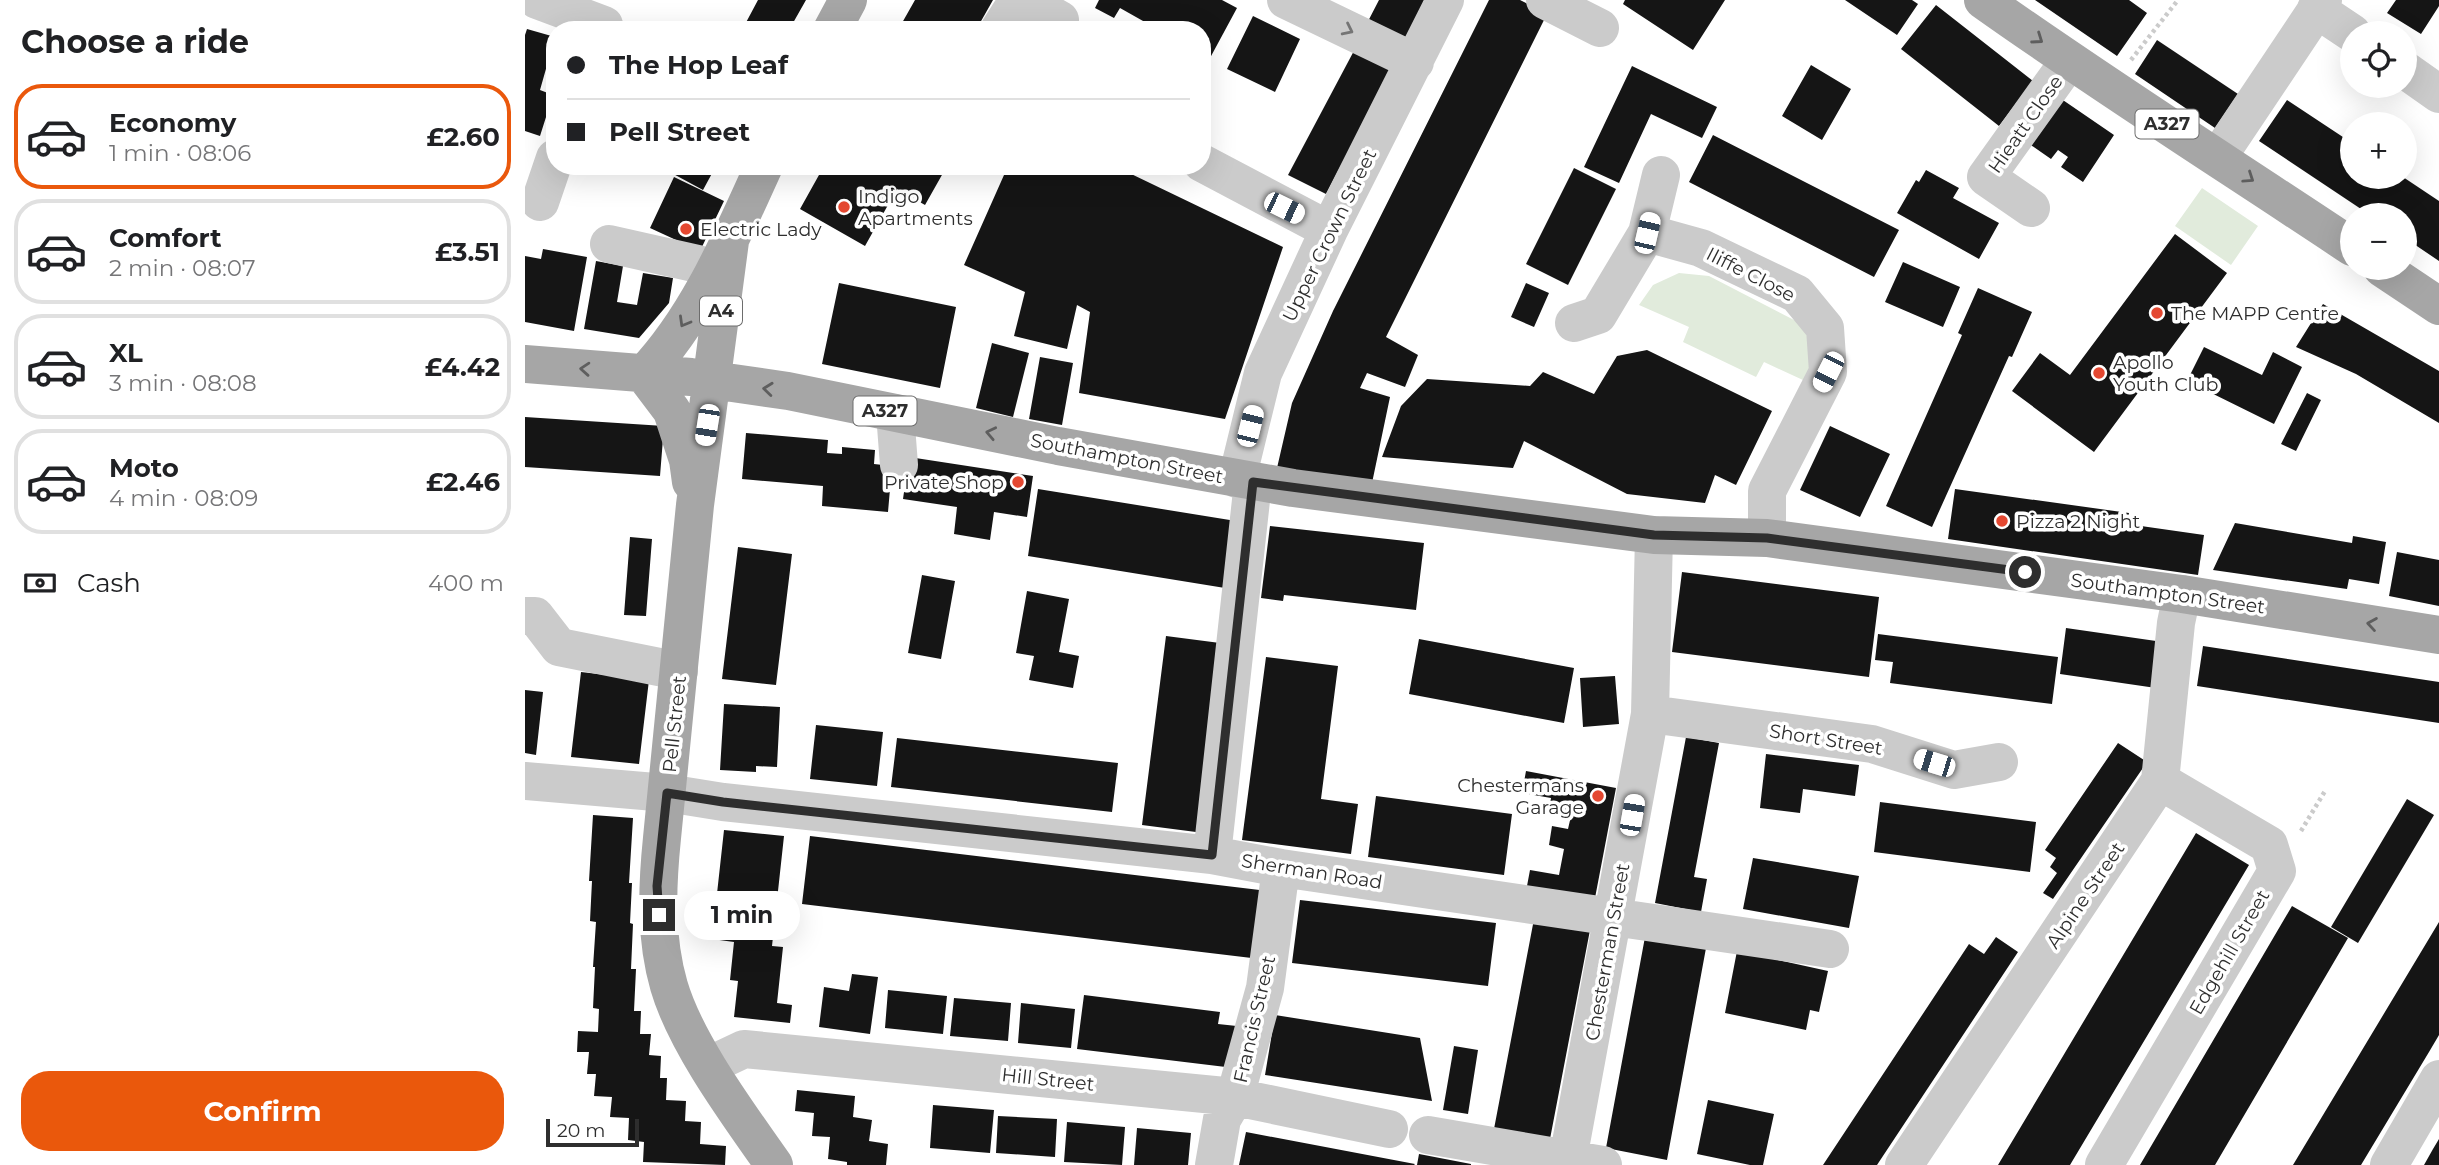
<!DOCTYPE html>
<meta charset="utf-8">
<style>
body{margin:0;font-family:Montserrat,sans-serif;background:#f2f2f2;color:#202124;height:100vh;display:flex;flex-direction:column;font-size:26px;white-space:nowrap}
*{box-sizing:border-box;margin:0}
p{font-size:23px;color:#757577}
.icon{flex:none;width:38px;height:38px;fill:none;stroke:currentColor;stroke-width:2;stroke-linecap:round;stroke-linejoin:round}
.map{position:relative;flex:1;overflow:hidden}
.drawer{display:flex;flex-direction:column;background:#fff;width:525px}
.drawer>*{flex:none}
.guide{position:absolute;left:21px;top:21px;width:665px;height:154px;border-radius:28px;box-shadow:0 7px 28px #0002;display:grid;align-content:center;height:154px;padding:0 21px;background:#fff}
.tools{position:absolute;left:1815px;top:21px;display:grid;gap:14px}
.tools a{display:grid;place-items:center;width:77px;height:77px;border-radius:50%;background:#fff;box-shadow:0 7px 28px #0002;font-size:35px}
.scale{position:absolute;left:21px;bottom:18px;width:93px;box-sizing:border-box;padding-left:7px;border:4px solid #2e2e2e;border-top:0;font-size:19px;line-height:24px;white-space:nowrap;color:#2e2e2e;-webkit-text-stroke:5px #fff;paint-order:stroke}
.end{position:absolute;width:32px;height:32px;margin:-16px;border:9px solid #2e2e2e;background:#fff;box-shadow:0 0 0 4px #fff}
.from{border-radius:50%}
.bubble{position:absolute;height:49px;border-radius:24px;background:#fff;box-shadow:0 7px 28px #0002;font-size:23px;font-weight:700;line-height:49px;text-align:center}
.car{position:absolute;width:21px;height:42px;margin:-21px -10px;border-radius:9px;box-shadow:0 0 5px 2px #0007;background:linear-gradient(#fff 24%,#345 0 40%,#fff 0 76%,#345 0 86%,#fff 0)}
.guide b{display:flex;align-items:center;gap:24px;height:66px;font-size:26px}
.guide b+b{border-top:2px solid #e0e0e0}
.guide i{width:18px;height:18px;background:#202124}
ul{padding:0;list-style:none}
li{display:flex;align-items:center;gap:21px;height:105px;margin:0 14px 10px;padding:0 7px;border:4px solid #e0e0e0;border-radius:28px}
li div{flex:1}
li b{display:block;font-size:26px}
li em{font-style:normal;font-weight:700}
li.active{border-color:#ea580c}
li>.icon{width:63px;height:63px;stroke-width:1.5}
h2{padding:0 21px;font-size:32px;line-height:84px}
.pay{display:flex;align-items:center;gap:18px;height:77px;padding:0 21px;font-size:26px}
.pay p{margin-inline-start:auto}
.button{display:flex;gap:14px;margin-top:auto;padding:14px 21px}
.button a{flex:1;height:80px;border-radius:28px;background:#ea580c;color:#fff;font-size:28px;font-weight:700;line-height:80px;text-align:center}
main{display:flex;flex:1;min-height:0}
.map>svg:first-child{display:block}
.green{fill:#e1ebdc}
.building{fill:#151515}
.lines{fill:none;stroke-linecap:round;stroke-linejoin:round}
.path{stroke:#cbcbcb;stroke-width:4.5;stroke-dasharray:3.5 3.5;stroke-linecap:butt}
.minor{stroke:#cbcbcb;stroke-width:38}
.major{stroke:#a6a6a6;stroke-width:38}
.oneway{stroke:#757575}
.oneway2{stroke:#5e5e5e}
.route{stroke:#2e2e2e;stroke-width:9}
.poi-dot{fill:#e44831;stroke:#fff;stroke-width:2.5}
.labels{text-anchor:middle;stroke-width:7;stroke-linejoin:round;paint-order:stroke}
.shield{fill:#fff;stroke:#6d6d6d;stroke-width:2}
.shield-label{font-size:18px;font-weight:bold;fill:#2e2e2e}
.street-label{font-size:19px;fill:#2e2e2e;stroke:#fff}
.poi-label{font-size:19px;fill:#2e2e2e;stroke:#fff;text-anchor:start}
</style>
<main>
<section class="drawer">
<h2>Choose a ride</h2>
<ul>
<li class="active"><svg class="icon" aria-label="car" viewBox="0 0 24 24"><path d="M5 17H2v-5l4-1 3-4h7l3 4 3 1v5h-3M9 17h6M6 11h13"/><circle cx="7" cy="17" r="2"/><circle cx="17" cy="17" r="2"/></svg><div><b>Economy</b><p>1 min · 08:06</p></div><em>£2.60</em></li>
<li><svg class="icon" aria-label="car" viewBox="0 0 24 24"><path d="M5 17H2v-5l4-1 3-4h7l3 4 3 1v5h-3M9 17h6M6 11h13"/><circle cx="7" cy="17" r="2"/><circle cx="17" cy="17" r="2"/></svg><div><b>Comfort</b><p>2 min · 08:07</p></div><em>£3.51</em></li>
<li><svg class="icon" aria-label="car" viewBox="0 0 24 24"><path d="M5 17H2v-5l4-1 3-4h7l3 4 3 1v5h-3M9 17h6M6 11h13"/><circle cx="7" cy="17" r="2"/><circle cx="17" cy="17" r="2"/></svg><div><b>XL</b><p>3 min · 08:08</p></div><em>£4.42</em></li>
<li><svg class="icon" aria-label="car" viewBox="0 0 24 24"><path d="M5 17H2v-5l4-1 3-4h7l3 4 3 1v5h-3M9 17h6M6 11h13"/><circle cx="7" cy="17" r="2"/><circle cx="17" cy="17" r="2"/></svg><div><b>Moto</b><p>4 min · 08:09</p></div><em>£2.46</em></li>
</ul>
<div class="pay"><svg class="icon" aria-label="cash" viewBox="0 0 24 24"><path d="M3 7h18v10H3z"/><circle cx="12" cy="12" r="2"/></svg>Cash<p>400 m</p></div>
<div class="button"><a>Confirm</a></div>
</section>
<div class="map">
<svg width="1914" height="1165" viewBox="0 0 1914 1165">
<rect width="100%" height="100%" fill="#fff"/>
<path class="green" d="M 1677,188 L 1733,226 L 1706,265 L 1650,226 Z
M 1154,273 L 1184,276 L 1271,321 L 1290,343 L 1291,386 L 1239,362 L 1231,377 L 1158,342 L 1164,327 L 1114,305 L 1128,285 Z"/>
<path class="building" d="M 233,0 L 281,0 L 264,30 L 217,30 Z
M 390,0 L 468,0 L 451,30 L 373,30 Z
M 574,0 L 697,0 L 712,8 L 685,58 L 677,53 L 677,30 L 634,30 L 595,8 L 589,18 L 570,8 Z
M 854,0 L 907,0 L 880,50 L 839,29 Z
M 964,0 L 995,0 L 1022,14 L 861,337 L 893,355 L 880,387 L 842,373 L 835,388 L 865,397 L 847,483 L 752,468 L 767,403 L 808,311 Z
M 1100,0 L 1200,0 L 1168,50 L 1098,4 Z
M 1320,0 L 1387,0 L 1393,4 L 1372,35 Z
M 1510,0 L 1604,0 L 1622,13 L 1592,56 Z
M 1871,0 L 1914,0 L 1914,6 L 1896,34 L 1862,13 Z
M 1411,5 L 1508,81 L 1474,126 L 1376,49 Z
M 728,16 L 775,39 L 750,92 L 702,69 Z
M 2,29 L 30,37 L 15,90 L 28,95 L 15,136 L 0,131 L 0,35 Z
M 1632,40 L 1713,94 L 1690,128 L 1610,74 Z
M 831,47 L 868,67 L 801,194 L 763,175 Z
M 1286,65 L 1326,89 L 1297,140 L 1257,116 Z
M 1107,66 L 1192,107 L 1177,138 L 1126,114 L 1094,183 L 1059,167 Z
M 1532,96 L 1589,135 L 1558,182 L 1536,167 L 1543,157 L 1533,150 L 1526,159 L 1500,141 Z
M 1762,100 L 1827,143 L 1827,177 L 1878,177 L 1914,201 L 1914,261 L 1880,238 L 1880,215 L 1845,215 L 1734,141 Z
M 1188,135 L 1374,230 L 1349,277 L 1164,182 Z
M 143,166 L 191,166 L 178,190 L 141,170 Z
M 299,166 L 422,166 L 400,205 L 372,189 L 340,246 L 275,209 Z
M 483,166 L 533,166 L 547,172 L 550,166 L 602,166 L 600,171 L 758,247 L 700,419 L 554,393 L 565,312 L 552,305 L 542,349 L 489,336 L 500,292 L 439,265 Z
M 1049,168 L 1091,189 L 1043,285 L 1001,264 Z
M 1401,170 L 1434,188 L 1428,198 L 1474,223 L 1454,259 L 1372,213 L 1391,180 L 1394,182 Z
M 149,177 L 199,201 L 175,251 L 125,228 Z
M 1650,234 L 1702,273 L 1569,452 L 1487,391 L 1515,353 L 1545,375 Z
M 18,249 L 62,257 L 49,331 L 0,322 L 0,256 L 16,259 Z
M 71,261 L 98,266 L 92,302 L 112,305 L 118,273 L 148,278 L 144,303 L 114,338 L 59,329 Z
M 1378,262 L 1435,287 L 1418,327 L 1360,302 Z
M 314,283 L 431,307 L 415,388 L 297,364 Z
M 1001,283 L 1024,293 L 1009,327 L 986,317 Z
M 1453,288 L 1507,312 L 1487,357 L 1484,356 L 1407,527 L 1361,506 L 1437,335 L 1433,333 Z
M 1798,304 L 1914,371 L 1914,423 L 1831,374 L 1771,347 Z
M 467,343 L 504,353 L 488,417 L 451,408 Z
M 1679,347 L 1737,375 L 1748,352 L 1777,367 L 1749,424 L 1662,381 Z
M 1122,350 L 1247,411 L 1211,485 L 1190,475 L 1180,503 L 1102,494 L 999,441 L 988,468 L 857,457 L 876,406 L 902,379 L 1005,386 L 1018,372 L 1069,394 L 1092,356 Z
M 515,357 L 548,363 L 537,425 L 504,419 Z
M 1782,393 L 1796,400 L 1771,451 L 1756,444 Z
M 0,417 L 139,426 L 135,476 L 0,467 Z
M 1305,426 L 1365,454 L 1335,517 L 1275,490 Z
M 221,433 L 303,440 L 302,453 L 317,454 L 317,447 L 350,450 L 349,464 L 367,466 L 363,512 L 297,506 L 298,486 L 217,479 Z
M 384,457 L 508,476 L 502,517 L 469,512 L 465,540 L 429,534 L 432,507 L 378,499 Z
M 513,489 L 711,521 L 700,588 L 503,556 Z
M 1430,489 L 1604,513 L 1602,524 L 1679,535 L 1673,575 L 1423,539 Z
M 1710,523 L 1827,543 L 1828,536 L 1861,542 L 1854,584 L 1824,579 L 1822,589 L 1688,570 Z
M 745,526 L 899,543 L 891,610 L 759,595 L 758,601 L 736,598 Z
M 105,537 L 127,539 L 121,616 L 99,615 Z
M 213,547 L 267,554 L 251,685 L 197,679 Z
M 1872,552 L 1914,560 L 1914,606 L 1864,596 Z
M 1157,572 L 1354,597 L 1344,677 L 1147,652 Z
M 397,575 L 430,581 L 416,659 L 383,653 Z
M 502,591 L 544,599 L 534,652 L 554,656 L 548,688 L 504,680 L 509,656 L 491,653 Z
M 1541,628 L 1638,642 L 1631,688 L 1535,674 Z
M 1353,634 L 1533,657 L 1527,704 L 1365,683 L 1368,662 L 1350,660 Z
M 641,636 L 695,643 L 671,832 L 617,825 Z
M 894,639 L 1049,668 L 1039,723 L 884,694 Z
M 1678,646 L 1914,682 L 1914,723 L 1672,686 Z
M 741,657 L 813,666 L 796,799 L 833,804 L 826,854 L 717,840 Z
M 56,672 L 124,680 L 114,764 L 46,757 Z
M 1090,676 L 1094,724 L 1058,727 L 1055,678 Z
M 0,690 L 18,692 L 11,755 L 0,753 Z
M 199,704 L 255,707 L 252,767 L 231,766 L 231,772 L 195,770 Z
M 291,725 L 358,732 L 352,786 L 285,779 Z
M 1161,737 L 1194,743 L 1169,877 L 1182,879 L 1176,912 L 1130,903 Z
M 372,738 L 593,763 L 587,812 L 366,787 Z
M 1593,743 L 1622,762 L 1528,899 L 1518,893 L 1532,873 L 1525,867 L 1531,858 L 1520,850 Z
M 1241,754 L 1334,765 L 1330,796 L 1278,789 L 1275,813 L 1235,808 Z
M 1001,771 L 1091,788 L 1070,898 L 1002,886 L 1005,870 L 1034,875 L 1039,849 L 1024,845 L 1027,826 L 1043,829 L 1046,816 L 1024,811 L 1026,798 L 997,793 Z
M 851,796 L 987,814 L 979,875 L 843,857 Z
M 1882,799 L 1909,815 L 1833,943 L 1806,927 Z
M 1355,802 L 1511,822 L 1505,872 L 1349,852 Z
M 68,815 L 108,818 L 104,883 L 107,883 L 105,923 L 108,924 L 106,969 L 111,969 L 109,1011 L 116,1011 L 115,1034 L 126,1034 L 124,1055 L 136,1056 L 135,1078 L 142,1078 L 141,1100 L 161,1101 L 160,1121 L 176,1122 L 175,1144 L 201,1146 L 200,1165 L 118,1162 L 119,1142 L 103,1140 L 104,1118 L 85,1117 L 87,1097 L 69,1096 L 71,1074 L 62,1074 L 64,1052 L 52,1052 L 53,1031 L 73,1032 L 74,1009 L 68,1008 L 70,967 L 68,967 L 71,922 L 65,921 L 67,881 L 64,881 Z
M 199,830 L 259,836 L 247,946 L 258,947 L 252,1003 L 267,1005 L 265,1023 L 209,1017 L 213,981 L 205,980 L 209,942 L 187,939 Z
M 1671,833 L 1724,865 L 1631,1021 L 1545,1165 L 1473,1165 Z
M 285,836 L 743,891 L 735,959 L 277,904 Z
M 1228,858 L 1334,876 L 1324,928 L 1218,909 Z
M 775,900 L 971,923 L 963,986 L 767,963 Z
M 1767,906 L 1823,938 L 1690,1165 L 1615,1165 Z
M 1009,919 L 1065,930 L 1025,1139 L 969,1129 Z
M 1914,922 L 1914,1035 L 1904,1052 L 1836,1165 L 1768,1165 Z
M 1120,937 L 1181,948 L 1142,1160 L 1081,1148 Z
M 1471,937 L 1493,952 L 1352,1165 L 1298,1165 L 1444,944 L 1459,954 Z
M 1212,951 L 1303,971 L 1294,1012 L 1285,1010 L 1281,1030 L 1200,1013 Z
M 327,974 L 353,977 L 345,1034 L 294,1027 L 299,987 L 324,991 Z
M 363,990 L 422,996 L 418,1034 L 360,1028 Z
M 559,995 L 695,1012 L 693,1024 L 721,1027 L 709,1068 L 552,1049 Z
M 429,998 L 486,1003 L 483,1041 L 425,1036 Z
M 496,1003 L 550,1009 L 546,1048 L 493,1043 Z
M 750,1015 L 895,1038 L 907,1101 L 740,1075 Z
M 929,1046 L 953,1050 L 943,1114 L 918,1110 Z
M 272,1090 L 330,1096 L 328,1117 L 347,1120 L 344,1141 L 363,1144 L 361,1165 L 322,1165 L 322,1162 L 303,1159 L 305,1137 L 287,1136 L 289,1113 L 270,1111 Z
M 1183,1100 L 1249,1114 L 1238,1165 L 1225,1165 L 1172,1154 Z
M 408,1105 L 469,1110 L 465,1153 L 405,1148 Z
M 473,1116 L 532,1119 L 530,1157 L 471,1153 Z
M 542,1122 L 600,1127 L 597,1165 L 539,1162 Z
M 612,1128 L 666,1133 L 663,1165 L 609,1165 Z
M 721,1132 L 890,1164 L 889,1165 L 714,1165 Z
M 1914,1139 L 1914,1165 L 1899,1165 L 1908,1149 Z
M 894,1154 L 946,1164 L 946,1165 L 892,1165 Z"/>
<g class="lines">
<path class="path" d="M 1606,60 L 1653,0
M 1776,831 L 1800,791"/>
<path class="minor" d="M 12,0 L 79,25
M 501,0 L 535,20
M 761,0 L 890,62
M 1020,0 L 1075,28
M 1791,9 L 1827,33
M 474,30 L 493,0
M 1880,70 L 1914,94
M 1693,157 L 1798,0
M 677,163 L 804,230
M 15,202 L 30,158
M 1506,208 L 1461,177 L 1544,61
M 1122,233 L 1136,175
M 84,244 L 173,264 L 188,272
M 1049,323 L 1073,315 L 1122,233 L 1176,248 L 1272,294 L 1300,328 L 1303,372 L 1242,491 L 1242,538
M 370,413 L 374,465
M 712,479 L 738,373 L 804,230 L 920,0
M 0,616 L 10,616 L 34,647 L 154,671
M 1125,714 L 1347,744 L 1429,770 L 1474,762
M 0,781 L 142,793 L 198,802 L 687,855 L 756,868 L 1305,949
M 687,855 L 728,482
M 183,1066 L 219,1049 L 710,1097 L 864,1129
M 903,1135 L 1078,1165
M 1043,1159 L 1125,714 L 1129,535
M 689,1165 L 697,1119 L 710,1097 L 740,988 L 756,868
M 1379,1165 L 1635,781 L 1651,623 L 1657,594
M 1579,1165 L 1752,871 L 1744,845 L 1635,781
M 1864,1165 L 1914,1079"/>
<path class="major" d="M 1458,0 C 1579,86 1704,165 1827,247
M 307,30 L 323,0
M 205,241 L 170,505 L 137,838 C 132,887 130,938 144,986 C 161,1044 214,1115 249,1165
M 1857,268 L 1914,306
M 0,364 L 166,377 L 263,391 L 533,446 L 768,488 L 1129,535 L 1242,538 L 1657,594 L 1914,635
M 119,374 C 174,316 206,238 239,166
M 119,374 L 147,411 L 163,460 L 166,482"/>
</g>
<defs><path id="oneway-chevron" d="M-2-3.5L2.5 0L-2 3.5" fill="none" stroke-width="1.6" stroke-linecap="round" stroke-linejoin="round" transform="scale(1.75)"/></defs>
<use class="oneway" href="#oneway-chevron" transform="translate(823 30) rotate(26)"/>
<g class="oneway2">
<use href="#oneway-chevron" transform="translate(1513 39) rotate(35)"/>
<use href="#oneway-chevron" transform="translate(1724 178) rotate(34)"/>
<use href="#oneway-chevron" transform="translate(159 322) rotate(120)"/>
<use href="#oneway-chevron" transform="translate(60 369) rotate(-176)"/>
<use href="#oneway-chevron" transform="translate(243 389) rotate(-174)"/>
<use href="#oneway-chevron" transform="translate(466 433) rotate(-168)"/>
<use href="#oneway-chevron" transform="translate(1847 624) rotate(-171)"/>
</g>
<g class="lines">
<path class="route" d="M 134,915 L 132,886 L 142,793 L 198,802 L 687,855 L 728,482 L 1129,535 L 1242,538 L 1500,572"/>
</g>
<g class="poi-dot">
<circle cx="319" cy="207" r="7"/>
<circle cx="161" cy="229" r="7"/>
<circle cx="1632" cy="313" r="7"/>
<circle cx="1574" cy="373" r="7"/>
<circle cx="493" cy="482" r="7"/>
<circle cx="1477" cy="521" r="7"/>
<circle cx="1073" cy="796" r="7"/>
</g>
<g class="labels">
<g class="shield">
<rect x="1610.5" y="109.5" width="63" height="29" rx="5"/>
<rect x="175" y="296.5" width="42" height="29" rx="5"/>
<rect x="328.5" y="396.5" width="63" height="29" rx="5"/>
</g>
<g class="shield-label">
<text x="1642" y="130">A327</text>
<text x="196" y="317">A4</text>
<text x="360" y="417">A327</text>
</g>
<g class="street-label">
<text transform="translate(1500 124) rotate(-55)" y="7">Hieatt Close</text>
<text transform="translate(804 235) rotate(-64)" y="7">Upper Crown Street</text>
<text transform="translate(1226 274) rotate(27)" y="7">Iliffe Close</text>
<text transform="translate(602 458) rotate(11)" y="7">Southampton Street</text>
<text transform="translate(1643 593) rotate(8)" y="7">Southampton Street</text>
<text transform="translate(149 724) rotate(-84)" y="7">Pell Street</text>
<text transform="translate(1301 739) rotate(9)" y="7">Short Street</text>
<text transform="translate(787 871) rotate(9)" y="7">Sherman Road</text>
<text transform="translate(1560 895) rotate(-56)" y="7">Alpine Street</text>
<text transform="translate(1082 952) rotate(-80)" y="7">Chesterman Street</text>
<text transform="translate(1704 952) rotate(-60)" y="7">Edgehill Street</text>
<text transform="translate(729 1019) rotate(-77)" y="7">Francis Street</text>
<text transform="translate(523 1079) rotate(6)" y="7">Hill Street</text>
</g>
<g class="poi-label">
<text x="333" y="203">Indigo<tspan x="333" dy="22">Apartments</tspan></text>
<text x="175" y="236">Electric Lady</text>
<text x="1646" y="320">The MAPP Centre</text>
<text x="1588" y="369">Apollo<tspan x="1588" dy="22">Youth Club</tspan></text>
<text x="479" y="489" text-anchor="end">Private Shop</text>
<text x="1491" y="528">Pizza 2 Night</text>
<text x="1059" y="792" text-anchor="end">Chestermans<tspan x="1059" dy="22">Garage</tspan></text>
</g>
</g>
</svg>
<div class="tools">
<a><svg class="icon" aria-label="locate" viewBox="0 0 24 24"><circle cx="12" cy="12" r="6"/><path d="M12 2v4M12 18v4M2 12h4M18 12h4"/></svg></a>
<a>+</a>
<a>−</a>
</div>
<div class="scale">20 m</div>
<i class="end from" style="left:1500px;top:572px"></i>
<i class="end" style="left:134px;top:915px"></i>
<div class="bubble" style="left:159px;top:891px;width:116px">1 min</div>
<i class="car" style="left:759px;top:208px;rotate:116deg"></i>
<i class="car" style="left:1122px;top:233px;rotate:13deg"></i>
<i class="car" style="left:1303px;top:372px;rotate:207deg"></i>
<i class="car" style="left:182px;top:425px;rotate:189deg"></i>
<i class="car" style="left:725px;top:426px;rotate:14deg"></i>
<i class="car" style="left:1409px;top:763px;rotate:287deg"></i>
<i class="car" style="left:1107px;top:815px;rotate:10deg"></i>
<div class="guide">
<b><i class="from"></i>The Hop Leaf</b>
<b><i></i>Pell Street</b>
</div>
</div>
</main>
